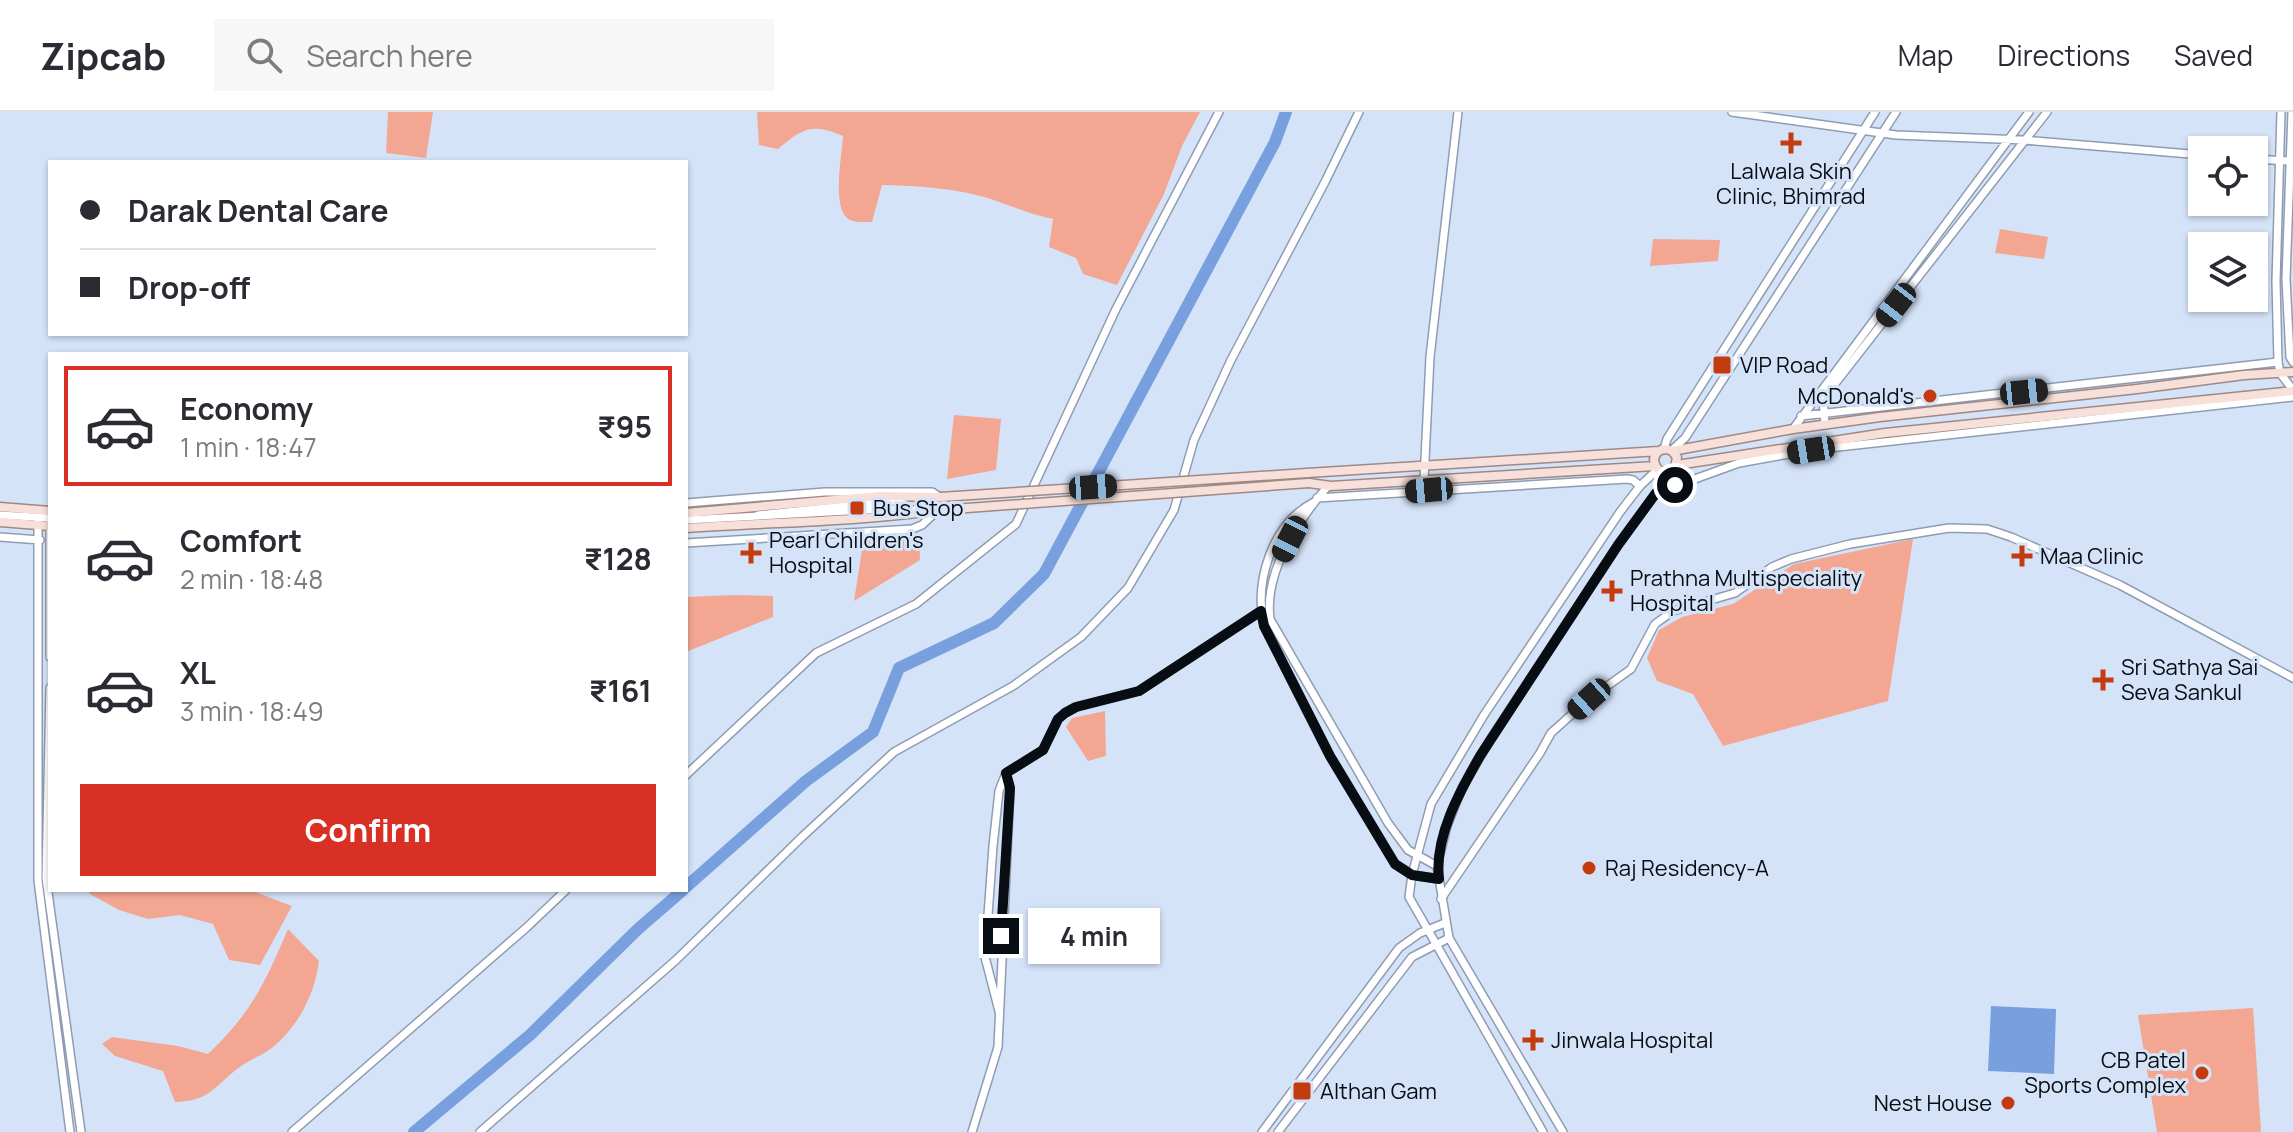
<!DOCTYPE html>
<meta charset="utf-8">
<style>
body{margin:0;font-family:Manrope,sans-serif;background:#f7f7f7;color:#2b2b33;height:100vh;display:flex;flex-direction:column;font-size:30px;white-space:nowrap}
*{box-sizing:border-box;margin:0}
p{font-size:26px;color:#7c7c81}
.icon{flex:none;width:44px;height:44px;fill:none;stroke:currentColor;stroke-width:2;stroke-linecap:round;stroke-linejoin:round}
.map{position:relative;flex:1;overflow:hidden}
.side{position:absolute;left:48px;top:240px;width:640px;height:540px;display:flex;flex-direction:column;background:#fff;border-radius:0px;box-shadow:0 2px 6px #0004}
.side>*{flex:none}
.top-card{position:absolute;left:48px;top:48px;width:640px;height:176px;border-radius:0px;box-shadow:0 2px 6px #0004;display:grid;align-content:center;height:176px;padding:0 32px;background:#fff}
.tools{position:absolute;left:2188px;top:24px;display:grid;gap:16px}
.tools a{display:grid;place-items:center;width:80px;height:80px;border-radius:0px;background:#fff;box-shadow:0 2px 6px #0004;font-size:40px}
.end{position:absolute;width:36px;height:36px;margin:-18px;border:10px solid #080c13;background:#fff;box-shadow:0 0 0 4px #fff}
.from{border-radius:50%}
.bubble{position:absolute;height:56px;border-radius:0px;background:#fff;box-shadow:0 2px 6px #0004;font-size:26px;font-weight:700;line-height:56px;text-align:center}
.car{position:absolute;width:24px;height:48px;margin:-24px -12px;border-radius:10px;box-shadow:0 0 6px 2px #0007;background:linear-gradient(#222 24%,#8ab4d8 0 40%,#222 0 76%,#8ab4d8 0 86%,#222 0)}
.top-card b{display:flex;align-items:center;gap:28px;height:76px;font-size:30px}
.top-card b+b{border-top:2px solid #e1e1e2}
.top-card i{width:20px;height:20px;background:#2b2b33}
ul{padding:14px 0 0;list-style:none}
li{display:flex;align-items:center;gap:24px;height:120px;margin:0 16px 12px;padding:0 16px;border:4px solid transparent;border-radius:0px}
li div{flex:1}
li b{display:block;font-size:30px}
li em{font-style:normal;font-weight:700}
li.on{border-color:#d93025}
li>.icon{width:72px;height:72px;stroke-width:1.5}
.action{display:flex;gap:16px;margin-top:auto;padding:16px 32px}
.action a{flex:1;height:92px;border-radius:0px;background:#d93025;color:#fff;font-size:32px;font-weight:700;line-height:92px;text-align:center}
header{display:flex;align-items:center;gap:48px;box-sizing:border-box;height:112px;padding:0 40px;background:#fff;border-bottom:2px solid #e1e1e2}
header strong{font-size:38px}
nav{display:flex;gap:44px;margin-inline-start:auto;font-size:28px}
.search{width:560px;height:72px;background:#f7f7f7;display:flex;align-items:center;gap:20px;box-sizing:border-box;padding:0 28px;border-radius:0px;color:#7c7c81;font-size:30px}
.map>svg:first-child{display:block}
.green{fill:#f3a793}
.water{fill:#78a0df}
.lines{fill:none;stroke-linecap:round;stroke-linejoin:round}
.river{stroke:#78a0df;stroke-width:12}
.tertiary-casing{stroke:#8f9cb1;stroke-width:10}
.secondary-casing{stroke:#8f9cb1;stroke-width:10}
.primary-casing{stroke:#a08883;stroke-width:11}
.tertiary{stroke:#fff;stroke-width:7}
.secondary{stroke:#fff;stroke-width:7}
.primary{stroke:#f7e0d9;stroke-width:8}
.primary-bridge-casing{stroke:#a08883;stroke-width:11;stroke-linecap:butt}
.primary-bridge{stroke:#f7e0d9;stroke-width:8}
.route{stroke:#080c13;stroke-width:10}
.poi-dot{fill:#c33b0f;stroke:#d5e3f9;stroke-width:3}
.labels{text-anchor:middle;stroke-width:6;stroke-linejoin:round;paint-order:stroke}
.poi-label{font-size:22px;fill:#080c13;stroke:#d5e3f9;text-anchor:start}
</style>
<header>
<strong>Zipcab</strong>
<div class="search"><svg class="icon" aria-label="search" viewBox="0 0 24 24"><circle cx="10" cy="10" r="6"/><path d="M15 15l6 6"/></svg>Search here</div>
<nav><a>Map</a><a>Directions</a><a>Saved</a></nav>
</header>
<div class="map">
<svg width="2293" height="1020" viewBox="0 0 2293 1020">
<rect width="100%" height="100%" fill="#d5e3f9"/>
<path class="green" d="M 388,0 L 433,0 L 426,46 L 386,41 Z
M 757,0 L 1200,0 L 1182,34 L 1164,82 L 1117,173 L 1083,162 L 1076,146 L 1049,135 L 1053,107 C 1032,103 1014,95 994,88 C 958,76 920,74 882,73 L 872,110 C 864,110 853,111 847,106 C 832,93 842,42 843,24 C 812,11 803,16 778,37 L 759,33 Z
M 2000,117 L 2048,125 L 2044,147 L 1995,141 Z
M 1653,127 L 1720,128 L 1718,149 L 1650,154 Z
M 954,303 L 1001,307 L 996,358 L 947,367 Z
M 900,421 L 919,421 L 920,448 L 854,489 L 864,425 Z
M 1913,427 L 1888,589 L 1723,634 L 1693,582 L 1657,569 L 1647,546 L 1659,518 L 1682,505 L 1733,492 L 1794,452 Z
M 735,483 L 773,484 L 773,505 L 686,540 L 686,485 Z
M 1105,599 L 1106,644 L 1088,649 L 1066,615 L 1072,606 Z
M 88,778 L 250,778 L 292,794 L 260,853 L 229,848 L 213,812 L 180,803 L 148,807 L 119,798 L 90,782 Z
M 288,817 L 319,849 C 315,883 297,917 269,938 C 259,945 247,949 237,957 C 213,976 209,989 175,990 L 163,959 L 115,944 L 102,932 L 112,925 L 178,934 L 208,942 C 252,900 265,871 288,817 Z
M 2253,896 L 2261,1020 L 2157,1020 L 2138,903 Z"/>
<path class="water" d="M 1991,894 L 2056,897 L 2054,962 L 1988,959 Z"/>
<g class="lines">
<path class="river" d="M 686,775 L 806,669 L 873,620 L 899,556 L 994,511 L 1044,462 L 1275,30 L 1286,0
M 414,1020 L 530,923 L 638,817 L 683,778"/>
<defs>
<path id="tertiary" d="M 1732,0 L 1896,23 L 2024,28 L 2202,43
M 2254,47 L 2290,49
M 1801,304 L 2278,250
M 1825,312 L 1823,287 L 2047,0
M 1793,317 L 2029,0
M 1424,368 L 1430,245 L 1458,0
M 1328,374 C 1298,408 1264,460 1270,507 L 1388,711 L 1408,738 L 1437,754
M 1656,381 L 1739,351 L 1811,338 L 2293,285
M 1317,386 L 1627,367 L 1633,368 L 1640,374
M 1314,390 C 1272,412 1254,469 1264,514 L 1330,644 L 1395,752 L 1412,763 L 1439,767
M 686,391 L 825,380 L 932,380 L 938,384
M 38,408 L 38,768 L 70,1020
M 50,411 L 50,545
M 0,425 L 40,428
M 686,431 L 912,417 L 922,413 L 938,398
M 50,576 L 46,766 L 81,1020
M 686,663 L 816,541 L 916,492 L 1016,412 L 1116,197 L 1219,0
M 1441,787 L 1540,641 L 1551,621 L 1589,587 L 1631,557 L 1655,512 L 1673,499 L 1735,481 L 1772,455 L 1791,447 L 1850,432 L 1949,416 L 1987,417 L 2011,425 L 2120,473 L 2293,566
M 1449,826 L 1563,1020
M 1436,832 L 1543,1020
M 999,899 L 985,845 L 993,734 L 999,679 L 1006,661 L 1043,638 L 1058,607 L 1065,601 L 1076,595 L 1139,579 L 1261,499
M 292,1020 L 526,816 L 566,778
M 480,1020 L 676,848 L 803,724 L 894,640 L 1013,574 L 1081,525 L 1128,476 L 1174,398 L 1194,328 L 1231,248 L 1325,70 L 1359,0
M 972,1020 L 998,935 L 1010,676 L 1006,661"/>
<path id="secondary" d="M 2281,0 L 2276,169 L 2278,250 L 2280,261 L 2293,278
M 2292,0 L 2286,167 L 2290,245 L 2293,250
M 1664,337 L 1667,327 L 1875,0
M 1672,338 L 1685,326 L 1896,0
M 0,403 L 50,406
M 758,403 L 902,388
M 686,408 L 883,397 L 915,398
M 1436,832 L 1409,785 L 1412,763 L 1431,692 L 1484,603 L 1620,400 L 1640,374 L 1658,357
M 1262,1020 L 1399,836 L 1420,821 L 1445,811
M 1278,1020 L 1412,845 L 1449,826 L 1437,754 L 1447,714 L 1462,676 L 1490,628 L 1618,433 L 1656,381 L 1669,360"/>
<path id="primary" d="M 1672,339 L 1677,345 L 1675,356 C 1666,364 1655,360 1654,347 C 1656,338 1664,335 1672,339 L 1793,317 L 1880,305 L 2137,277 L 2244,263 L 2293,260
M 1677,353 L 1885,321 L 2293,279
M 1307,361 L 1659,339
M 1309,371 L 1331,374 L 1655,354
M 0,395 L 50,399
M 686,401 L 880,384 L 940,385
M 0,410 L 50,414
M 686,416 C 771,410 856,410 940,398"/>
</defs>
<use href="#tertiary" class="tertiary-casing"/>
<use href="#secondary" class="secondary-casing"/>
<use href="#primary" class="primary-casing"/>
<use href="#tertiary" class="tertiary"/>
<use href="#secondary" class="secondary"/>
<use href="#primary" class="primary"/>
<defs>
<path id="primary-bridge" d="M 940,385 L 1307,361
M 940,398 L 1309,371"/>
</defs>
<use href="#primary-bridge" class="primary-bridge-casing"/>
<use href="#primary-bridge" class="primary-bridge"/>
</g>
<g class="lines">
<path class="route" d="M 1001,824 L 1010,676 L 1006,661 L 1043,638 L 1058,607 L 1065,601 L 1076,595 L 1139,579 L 1261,499 L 1264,514 L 1330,644 L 1395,752 L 1412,763 L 1439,767 C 1434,725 1460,679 1480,644 L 1618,433 L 1656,381 L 1675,373"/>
</g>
<g class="poi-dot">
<path d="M1787 19h8v8h8v8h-8v8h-8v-8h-8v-8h8z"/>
<rect x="1712" y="243" width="20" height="20" rx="4"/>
<circle cx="1930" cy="284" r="8"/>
<rect x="849" y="388" width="16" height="16" rx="4"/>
<path d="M747 429h8v8h8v8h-8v8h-8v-8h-8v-8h8z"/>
<path d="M2018 432h8v8h8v8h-8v8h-8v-8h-8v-8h8z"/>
<path d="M1608 467h8v8h8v8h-8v8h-8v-8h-8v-8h8z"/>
<path d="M2099 556h8v8h8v8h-8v8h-8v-8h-8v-8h8z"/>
<circle cx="1589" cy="756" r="8"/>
<path d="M1529 916h8v8h8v8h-8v8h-8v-8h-8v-8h8z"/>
<circle cx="2202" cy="961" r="8"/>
<rect x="1292" y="969" width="20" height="20" rx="4"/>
<circle cx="2008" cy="991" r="8"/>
</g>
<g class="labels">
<g class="poi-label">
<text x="1791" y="67" text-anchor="middle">Lalwala Skin<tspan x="1791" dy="25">Clinic, Bhimrad</tspan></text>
<text x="1740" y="261">VIP Road</text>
<text x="1914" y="292" text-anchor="end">McDonald's</text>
<text x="873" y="404">Bus Stop</text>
<text x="769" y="436">Pearl Children's<tspan x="769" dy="25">Hospital</tspan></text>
<text x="2040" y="452">Maa Clinic</text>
<text x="1630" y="474">Prathna Multispeciality<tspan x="1630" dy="25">Hospital</tspan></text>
<text x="2121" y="563">Sri Sathya Sai<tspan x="2121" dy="25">Seva Sankul</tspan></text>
<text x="1605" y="764">Raj Residency-A</text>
<text x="1551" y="936">Jinwala Hospital</text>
<text x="2186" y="956" text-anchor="end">CB Patel<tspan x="2186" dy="25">Sports Complex</tspan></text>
<text x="1320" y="987">Althan Gam</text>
<text x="1992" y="999" text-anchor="end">Nest House</text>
</g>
</g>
</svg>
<div class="tools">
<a><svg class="icon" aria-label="locate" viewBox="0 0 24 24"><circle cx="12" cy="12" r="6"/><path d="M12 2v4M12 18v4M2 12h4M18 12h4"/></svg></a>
<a><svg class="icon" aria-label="layers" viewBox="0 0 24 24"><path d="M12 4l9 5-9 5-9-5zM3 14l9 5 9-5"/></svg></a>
</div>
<i class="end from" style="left:1675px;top:373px"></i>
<i class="end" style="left:1001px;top:824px"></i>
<div class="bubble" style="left:1028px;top:796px;width:132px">4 min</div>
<i class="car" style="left:1896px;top:193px;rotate:218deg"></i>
<i class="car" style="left:2024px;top:280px;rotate:84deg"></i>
<i class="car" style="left:1811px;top:338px;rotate:261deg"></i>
<i class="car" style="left:1093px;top:375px;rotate:86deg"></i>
<i class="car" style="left:1429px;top:378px;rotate:265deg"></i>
<i class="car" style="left:1290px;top:427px;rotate:207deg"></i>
<i class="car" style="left:1589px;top:587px;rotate:228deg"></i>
<div class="top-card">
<b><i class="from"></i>Darak Dental Care</b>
<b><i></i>Drop-off</b>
</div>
<section class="side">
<ul>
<li class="on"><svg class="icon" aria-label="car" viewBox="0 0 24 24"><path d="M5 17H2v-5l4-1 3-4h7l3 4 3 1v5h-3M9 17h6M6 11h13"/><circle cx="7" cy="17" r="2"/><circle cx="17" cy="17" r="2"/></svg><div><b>Economy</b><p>1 min · 18:47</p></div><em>₹95</em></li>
<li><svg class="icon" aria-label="car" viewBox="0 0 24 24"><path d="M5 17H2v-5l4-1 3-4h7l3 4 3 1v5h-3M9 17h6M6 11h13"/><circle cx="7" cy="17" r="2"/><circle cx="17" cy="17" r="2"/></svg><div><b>Comfort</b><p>2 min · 18:48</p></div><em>₹128</em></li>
<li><svg class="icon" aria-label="car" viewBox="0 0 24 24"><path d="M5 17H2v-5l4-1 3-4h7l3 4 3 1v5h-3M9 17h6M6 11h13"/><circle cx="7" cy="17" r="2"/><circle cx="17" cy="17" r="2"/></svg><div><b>XL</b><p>3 min · 18:49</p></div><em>₹161</em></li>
</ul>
<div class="action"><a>Confirm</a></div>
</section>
</div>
